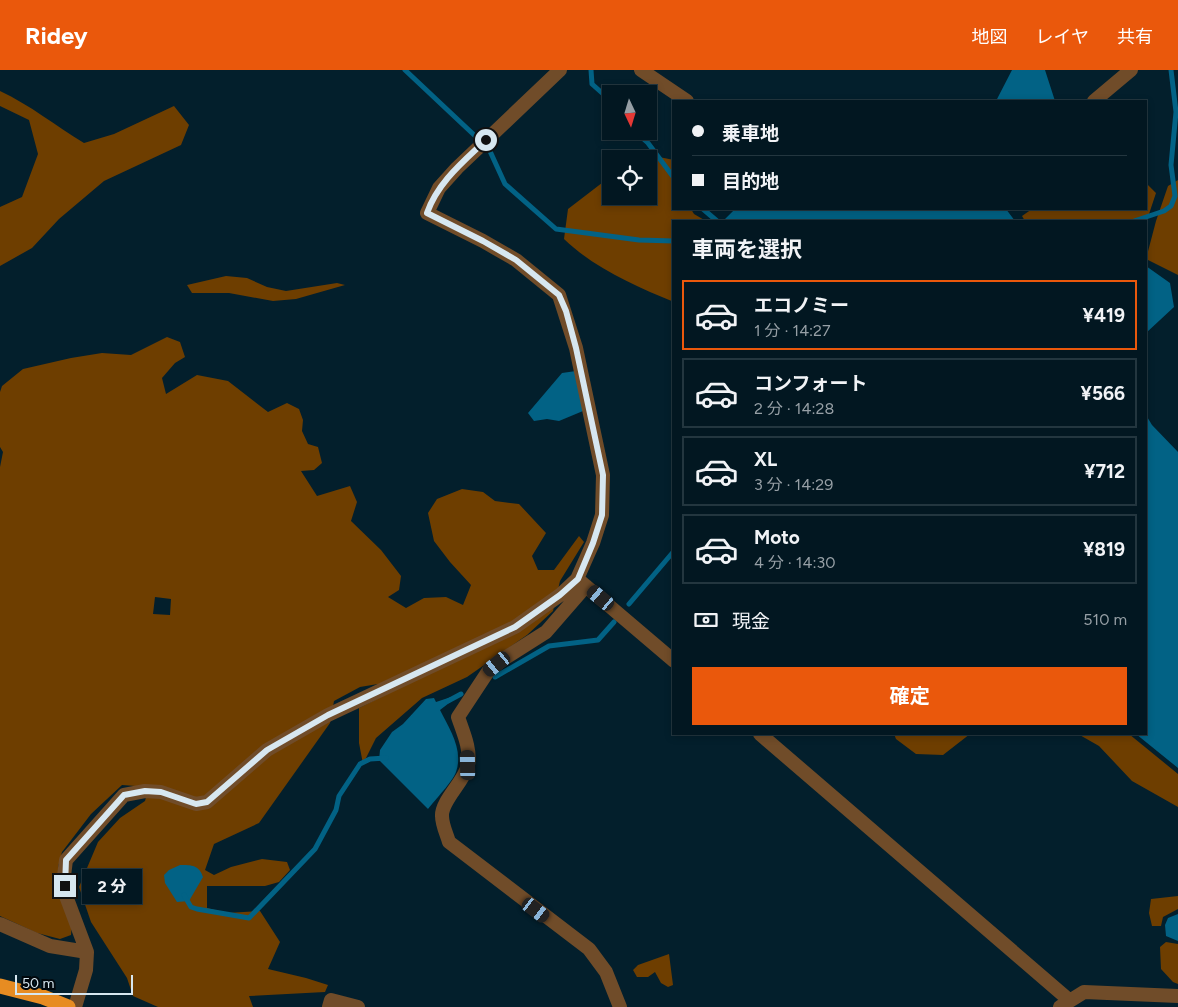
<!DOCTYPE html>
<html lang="ja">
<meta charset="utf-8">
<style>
body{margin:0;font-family:Figtree,"Noto Sans JP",sans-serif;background:#10242e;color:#f1f3f6;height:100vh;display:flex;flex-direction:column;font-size:19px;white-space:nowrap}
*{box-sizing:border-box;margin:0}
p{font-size:16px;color:#969fa5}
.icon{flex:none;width:28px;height:28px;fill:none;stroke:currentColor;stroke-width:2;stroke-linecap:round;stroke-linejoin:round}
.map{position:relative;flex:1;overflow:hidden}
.sheet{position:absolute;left:672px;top:150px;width:475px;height:515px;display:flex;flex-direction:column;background:#021721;border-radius:0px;box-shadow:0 2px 8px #0003,0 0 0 1px #23363f}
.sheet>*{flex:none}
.banner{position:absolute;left:672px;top:30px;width:475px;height:110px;border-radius:0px;box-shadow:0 2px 8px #0003,0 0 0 1px #23363f;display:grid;align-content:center;height:110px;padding:0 20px;background:#021721}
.needle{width:32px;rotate:176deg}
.buttons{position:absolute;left:602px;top:15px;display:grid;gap:10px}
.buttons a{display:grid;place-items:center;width:55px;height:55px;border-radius:0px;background:#021721;box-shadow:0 2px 8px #0003,0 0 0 1px #23363f;font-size:25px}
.scale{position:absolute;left:15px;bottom:12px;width:118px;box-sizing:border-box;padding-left:5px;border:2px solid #d7e7f0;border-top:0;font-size:14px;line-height:18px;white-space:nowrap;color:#d7e7f0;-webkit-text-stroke:4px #01080d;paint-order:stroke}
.end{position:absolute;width:22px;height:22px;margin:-11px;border:6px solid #d7e7f0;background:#111;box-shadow:0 0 0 2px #111}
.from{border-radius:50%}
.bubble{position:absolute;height:35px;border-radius:0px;background:#021721;box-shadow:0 2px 8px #0003,0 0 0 1px #23363f;font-size:16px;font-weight:700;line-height:35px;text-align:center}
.car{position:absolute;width:15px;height:30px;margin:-15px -8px;border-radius:6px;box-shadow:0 0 4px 1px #0007;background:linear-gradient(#222 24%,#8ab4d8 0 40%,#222 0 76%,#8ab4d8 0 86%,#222 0)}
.banner b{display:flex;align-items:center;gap:18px;height:48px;font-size:19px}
.banner b+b{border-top:1px solid #23363f}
.banner i{width:12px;height:12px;background:#f1f3f6}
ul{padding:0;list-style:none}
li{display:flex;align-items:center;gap:15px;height:70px;margin:0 10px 8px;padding:0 10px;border:2px solid #23363f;border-radius:0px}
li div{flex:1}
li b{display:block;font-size:19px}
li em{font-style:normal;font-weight:700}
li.active{border-color:#ea580c}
li>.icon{width:45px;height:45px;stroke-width:1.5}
h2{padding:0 20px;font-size:22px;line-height:60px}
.pay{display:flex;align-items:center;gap:12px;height:55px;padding:0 20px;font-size:19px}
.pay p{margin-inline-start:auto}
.button{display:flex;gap:10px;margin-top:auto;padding:10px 20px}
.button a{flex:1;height:58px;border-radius:0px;background:#ea580c;color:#fff;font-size:20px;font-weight:700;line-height:58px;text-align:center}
header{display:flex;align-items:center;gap:30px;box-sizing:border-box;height:70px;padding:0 25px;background:#ea580c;color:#fff}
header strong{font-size:24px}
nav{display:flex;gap:28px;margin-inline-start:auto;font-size:18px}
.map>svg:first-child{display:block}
.forest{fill:#6e3e00;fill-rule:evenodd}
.water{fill:#026285}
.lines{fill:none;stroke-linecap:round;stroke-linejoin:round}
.stream{stroke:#026285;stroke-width:5}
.minor{stroke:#704c29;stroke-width:14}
.motorway{stroke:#e78c22;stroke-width:15}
.route{stroke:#d7e7f0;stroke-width:6}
</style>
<header>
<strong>Ridey</strong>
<nav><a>地図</a><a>レイヤ</a><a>共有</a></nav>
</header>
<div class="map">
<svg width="1178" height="937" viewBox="0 0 1178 937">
<rect width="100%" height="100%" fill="#031f2c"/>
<path class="forest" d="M 0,21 C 30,35 56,56 84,73 L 114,64 L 174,36 L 189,55 L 181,75 L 104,111 L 59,149 L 32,178 L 0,196 L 0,137 L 22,127 L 38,84 L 29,50 L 0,36 Z
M 659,87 L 674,90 L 674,139 L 691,139 L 694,144 L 706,151 L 674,151 L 674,232 C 635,216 594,198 564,169 L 568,139 L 611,106 L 611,126 L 649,126 L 649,91 Z
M 1178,110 L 1178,205 L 1146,189 L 1156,151 L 1168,116 Z
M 1146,113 L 1156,123 L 1146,153 L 1146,151 L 1025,151 L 1022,146 L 1032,139 L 1146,139 Z
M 226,206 L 247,208 L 267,217 L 286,221 L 337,213 L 345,215 L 296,229 L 273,231 L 229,223 L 192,223 L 187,215 Z
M 167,267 L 180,272 L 185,287 L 175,293 L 162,308 L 166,324 L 197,305 L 228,311 L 268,342 L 287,333 L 299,339 L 303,350 L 302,361 L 308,374 L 318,377 L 322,393 L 314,400 L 301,401 L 317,426 L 350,416 L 357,432 L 351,451 L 381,480 L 401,506 L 399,520 L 388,527 L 406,538 L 424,528 L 446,527 L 463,535 L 471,515 L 450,492 L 434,471 L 428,443 L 437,429 L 462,419 L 483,422 L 495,431 L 519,434 L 546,463 L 532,486 L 538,500 L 554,500 L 579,466 L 584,472 L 560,511 L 553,541 L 527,565 L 467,607 L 422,628 L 376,668 L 363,694 L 359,673 L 359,638 L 383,626 L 378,614 L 360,617 L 334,631 L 330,653 L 259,753 L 214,774 L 205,800 L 214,805 L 231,797 L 262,789 L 287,792 L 290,800 L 279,812 L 265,816 L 207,816 L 207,838 L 227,843 L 260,841 L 280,872 L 268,899 L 306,908 L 328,915 L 325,922 L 249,926 L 253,937 L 158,937 L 133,926 L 127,908 L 91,852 L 79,817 L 98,772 L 120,748 L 145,731 L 149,717 L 122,715 L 91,744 L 62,782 L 58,797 L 72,851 L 71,865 L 60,869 L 37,863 L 0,846 L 0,397 L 3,382 L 0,377 L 0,322 L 2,316 L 23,299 L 71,288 L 102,283 L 131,285 ZM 155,527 L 171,529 L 170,545 L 153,544 Z
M 894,664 L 970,664 L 943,685 L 916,684 L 896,669 Z
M 1078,664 L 1129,664 L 1178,704 L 1178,737 L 1132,711 L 1099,676 Z
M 1178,826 L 1178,839 L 1163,847 L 1161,856 L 1152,856 L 1149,843 L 1151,829 Z
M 1166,872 L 1178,874 L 1178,914 L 1173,912 L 1161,899 L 1160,877 Z
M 669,884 L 673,915 L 668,917 L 661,913 L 655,902 L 648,907 L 637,907 L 633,900 L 638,895 Z"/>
<path class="water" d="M 1012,0 L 1045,0 L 1055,31 L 996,31 Z
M 735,139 L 1006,139 L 1015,151 L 723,151 Z
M 1146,196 L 1170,213 L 1174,237 L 1146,263 Z
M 576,301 L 583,341 L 559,351 L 547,349 L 534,351 L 528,343 L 562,303 Z
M 1146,345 L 1152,355 L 1178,382 L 1178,698 L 1136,664 L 1146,664 Z
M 451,627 L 453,630 L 440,640 C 449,658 464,680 456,702 C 453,711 435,730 428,739 L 379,690 L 380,680 L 392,662 L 403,654 L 426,629 L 434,628 L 436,632 Z
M 180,795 C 192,795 199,795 203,807 L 189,831 L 177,832 L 165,813 L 164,805 L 169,800 Z
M 1178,844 L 1178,871 L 1166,866 L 1165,855 L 1168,848 Z"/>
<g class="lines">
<path class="stream" d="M 405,0 L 489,79 L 505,114 L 556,159 L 639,170 L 674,171
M 591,0 L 592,14 L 611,31
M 639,61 L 639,65 L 648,73 L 674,108
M 703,139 L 717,151
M 1134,151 L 1164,141 L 1171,136 L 1175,126 L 1171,95 L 1176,42 L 1171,0
M 629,534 L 674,481
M 495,607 L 549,576 L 598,570 L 614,552
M 448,631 L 461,624
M 184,825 L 191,837 L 197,839 L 249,848 L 315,779 L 336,740 L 339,726 L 360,694 L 370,689 L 386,688"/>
<path class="minor" d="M 641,0 L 687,31
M 1094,31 L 1131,0
M 580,511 L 674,591
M 586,516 L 546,562 L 505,588 L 489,600 L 458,647 C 463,662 471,679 468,695 C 464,712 441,731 442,746 C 442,755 447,765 449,772 L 589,879 L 606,902 L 620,937
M 760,664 L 1069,930
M 0,854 L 50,876 L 87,882
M 75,937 L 86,900 L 87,882 L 66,826 L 64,806 L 66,790 L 124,725 L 145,721 L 161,722 L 196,734 L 207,732 L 267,680 L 328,645 L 515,557 L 560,525 L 577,509 L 593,473 L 602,445 L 603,405 L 576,278 L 559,225 L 516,190 L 483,171 L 427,143 L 439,118 L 457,98 L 560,0
M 329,937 L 331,930 L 358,937
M 1060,937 L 1084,922 L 1178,926"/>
<path class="motorway" d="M 0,916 L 43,927 L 68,937"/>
</g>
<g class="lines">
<path class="route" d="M 65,816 L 66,790 L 124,725 L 145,721 L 161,722 L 196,734 L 207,732 L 267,680 L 328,645 L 515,557 L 560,525 L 578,509 L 593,473 L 602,445 L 603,405 L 576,278 L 566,241 L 559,225 L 516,190 L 483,171 L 427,143 C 438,112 463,92 486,70"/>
</g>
</svg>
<div class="buttons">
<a><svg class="needle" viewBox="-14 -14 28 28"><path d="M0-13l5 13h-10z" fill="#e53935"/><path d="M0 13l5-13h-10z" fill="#969fa5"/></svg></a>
<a><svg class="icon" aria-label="locate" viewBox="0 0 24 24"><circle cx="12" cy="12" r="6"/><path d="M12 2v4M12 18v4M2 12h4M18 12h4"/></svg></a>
</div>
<div class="scale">50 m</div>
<i class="end from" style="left:486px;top:70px"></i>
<i class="end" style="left:65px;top:816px"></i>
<div class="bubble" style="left:82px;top:799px;width:60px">2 分</div>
<i class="car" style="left:601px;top:528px;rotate:310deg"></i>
<i class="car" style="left:497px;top:594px;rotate:231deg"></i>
<i class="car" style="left:468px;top:695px;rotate:359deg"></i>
<i class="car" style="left:536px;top:840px;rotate:127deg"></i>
<div class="banner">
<b><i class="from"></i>乗車地</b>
<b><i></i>目的地</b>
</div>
<section class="sheet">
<h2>車両を選択</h2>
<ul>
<li class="active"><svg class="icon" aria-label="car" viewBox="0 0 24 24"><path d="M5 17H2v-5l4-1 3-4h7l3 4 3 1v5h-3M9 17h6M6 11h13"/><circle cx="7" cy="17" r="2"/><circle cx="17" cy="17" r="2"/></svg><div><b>エコノミー</b><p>1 分 · 14:27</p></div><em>¥419</em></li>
<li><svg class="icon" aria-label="car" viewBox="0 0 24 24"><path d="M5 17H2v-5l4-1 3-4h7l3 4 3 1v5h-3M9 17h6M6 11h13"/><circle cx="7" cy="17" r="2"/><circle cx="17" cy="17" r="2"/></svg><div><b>コンフォート</b><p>2 分 · 14:28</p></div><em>¥566</em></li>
<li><svg class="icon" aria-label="car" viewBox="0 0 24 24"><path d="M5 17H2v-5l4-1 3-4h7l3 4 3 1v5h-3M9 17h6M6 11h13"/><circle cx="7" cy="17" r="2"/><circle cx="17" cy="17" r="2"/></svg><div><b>XL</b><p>3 分 · 14:29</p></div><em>¥712</em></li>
<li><svg class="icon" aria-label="car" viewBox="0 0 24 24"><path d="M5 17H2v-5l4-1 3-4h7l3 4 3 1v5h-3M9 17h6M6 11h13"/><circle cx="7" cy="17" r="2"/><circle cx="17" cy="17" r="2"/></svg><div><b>Moto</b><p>4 分 · 14:30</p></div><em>¥819</em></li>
</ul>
<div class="pay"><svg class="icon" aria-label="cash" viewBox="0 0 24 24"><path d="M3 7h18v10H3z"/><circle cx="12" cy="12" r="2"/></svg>現金<p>510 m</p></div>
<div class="button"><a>確定</a></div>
</section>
</div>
